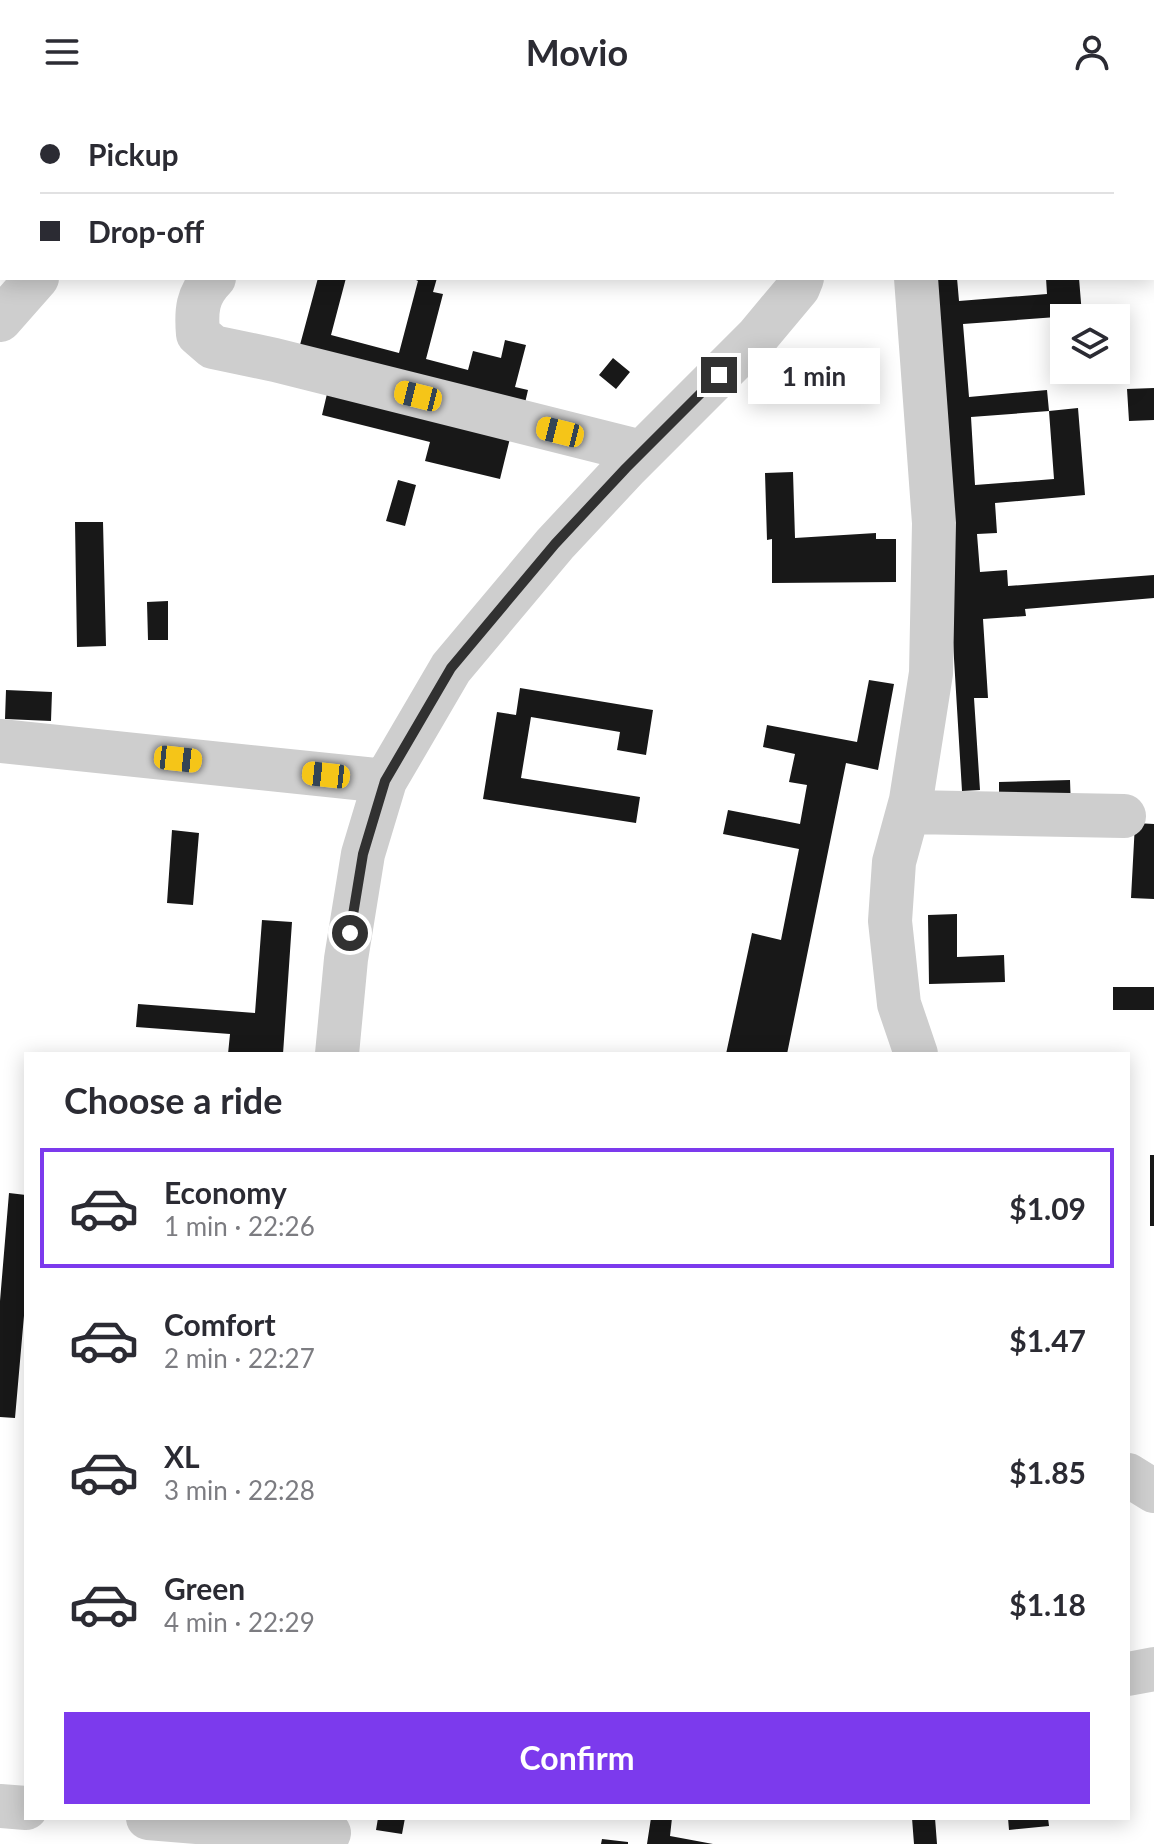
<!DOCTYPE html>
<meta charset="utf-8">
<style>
body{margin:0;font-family:Lato,sans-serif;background:#f2f2f3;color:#2b2b33;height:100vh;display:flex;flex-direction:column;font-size:30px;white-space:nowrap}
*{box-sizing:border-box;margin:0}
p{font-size:26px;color:#7c7c81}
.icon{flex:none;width:44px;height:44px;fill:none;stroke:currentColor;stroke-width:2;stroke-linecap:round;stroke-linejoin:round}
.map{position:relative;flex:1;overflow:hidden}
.details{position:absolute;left:24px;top:948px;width:1106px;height:768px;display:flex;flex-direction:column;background:#fff;border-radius:0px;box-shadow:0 4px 20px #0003}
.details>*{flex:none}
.banner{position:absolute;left:0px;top:0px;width:1154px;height:176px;box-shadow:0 4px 20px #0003;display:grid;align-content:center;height:176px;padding:0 40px;background:#fff}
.buttons{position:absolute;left:1050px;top:200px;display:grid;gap:16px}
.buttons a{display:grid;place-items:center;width:80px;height:80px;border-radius:0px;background:#fff;box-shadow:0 4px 20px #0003;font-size:40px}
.end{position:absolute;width:36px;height:36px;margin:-18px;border:10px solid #313131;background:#fff;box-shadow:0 0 0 4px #fff}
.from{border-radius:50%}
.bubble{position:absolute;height:56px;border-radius:0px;background:#fff;box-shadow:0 4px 20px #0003;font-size:26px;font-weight:700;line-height:56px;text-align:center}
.car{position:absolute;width:24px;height:48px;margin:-24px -12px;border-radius:10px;box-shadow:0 0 6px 2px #0007;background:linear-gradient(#f5c518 24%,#345 0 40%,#f5c518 0 76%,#345 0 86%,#f5c518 0)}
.banner b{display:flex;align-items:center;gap:28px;height:76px;font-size:30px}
.banner b+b{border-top:2px solid #e1e1e2}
.banner i{width:20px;height:20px;background:#2b2b33}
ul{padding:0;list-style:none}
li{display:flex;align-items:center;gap:24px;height:120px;margin:0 16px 12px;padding:0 24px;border:4px solid transparent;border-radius:0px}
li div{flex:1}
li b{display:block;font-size:30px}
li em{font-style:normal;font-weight:700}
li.active{border-color:#7c3aed}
li>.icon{width:72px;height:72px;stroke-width:1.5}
h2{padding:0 40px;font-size:36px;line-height:96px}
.cta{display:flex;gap:16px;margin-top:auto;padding:16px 40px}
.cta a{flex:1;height:92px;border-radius:0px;background:#7c3aed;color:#fff;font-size:32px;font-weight:700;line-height:92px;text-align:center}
header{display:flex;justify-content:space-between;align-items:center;height:104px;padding:0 40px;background:#fff;font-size:36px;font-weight:700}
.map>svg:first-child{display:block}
.building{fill:#181818}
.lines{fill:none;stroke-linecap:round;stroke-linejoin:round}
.minor{stroke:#cecece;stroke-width:44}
.route{stroke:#313131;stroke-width:10}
</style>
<header><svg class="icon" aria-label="menu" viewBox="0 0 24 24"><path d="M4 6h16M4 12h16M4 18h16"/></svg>Movio<svg class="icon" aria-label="person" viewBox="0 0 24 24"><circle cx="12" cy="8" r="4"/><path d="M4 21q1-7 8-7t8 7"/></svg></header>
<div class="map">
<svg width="1154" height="1740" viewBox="0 0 1154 1740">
<rect width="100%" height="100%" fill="#fff"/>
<path class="building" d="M 318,174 L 346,174 L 331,231 L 399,249 L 418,177 L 412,174 L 437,174 L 433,188 L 443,190 L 426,255 L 468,266 L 473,247 L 501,254 L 505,236 L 526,241 L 515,283 L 528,286 L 522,312 L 297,252 Z
M 931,174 L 957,174 L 959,197 L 1047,190 L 1046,174 L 1079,174 L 1082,211 L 1107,209 L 1108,214 L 1070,212 L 963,220 L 969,293 L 1047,286 L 1049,307 L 971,313 L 975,381 L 1054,375 L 1049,307 L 1078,304 L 1085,391 L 995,399 L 997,429 L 977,430 L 980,468 L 1007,466 L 1008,482 L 1154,471 L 1154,494 L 1025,505 L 1026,512 L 983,515 L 988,594 L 974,594 L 980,686 L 962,687 Z
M 613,254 L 630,268 L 616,285 L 599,271 Z
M 330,277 L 513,322 L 500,375 L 425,357 L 430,338 L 322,311 Z
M 1154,284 L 1154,316 L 1129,317 L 1127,285 Z
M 793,368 L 795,434 L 876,429 L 876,435 L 896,435 L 896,478 L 772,479 L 772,435 L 767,436 L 765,369 Z
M 398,376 L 416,381 L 405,422 L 386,417 Z
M 75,418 L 103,418 L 106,542 L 77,543 Z
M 168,497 L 168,536 L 148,536 L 147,498 Z
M 869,576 L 894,580 L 878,666 L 846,659 L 787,950 L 726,950 L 752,829 L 781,836 L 799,745 L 723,730 L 728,706 L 800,720 L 807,681 L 789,678 L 795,650 L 763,643 L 767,621 L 857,638 Z
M 520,584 L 653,606 L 646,651 L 617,646 L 620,628 L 531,613 L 521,674 L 640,693 L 636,719 L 483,695 L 497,608 L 516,611 Z
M 6,586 L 52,588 L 51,617 L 5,615 Z
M 1070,676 L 1071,704 L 999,706 L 999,678 Z
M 1135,719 L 1154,720 L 1154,795 L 1131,794 Z
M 172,726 L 199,729 L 193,801 L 167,799 Z
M 957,810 L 957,853 L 1004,851 L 1005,878 L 929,880 L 928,811 Z
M 262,816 L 292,818 L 283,950 L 228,950 L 230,930 L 136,923 L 138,900 L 255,909 Z
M 1113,883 L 1154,883 L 1154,906 L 1113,906 Z
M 1150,1051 L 1154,1051 L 1154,1122 L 1150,1122 Z
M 9,1089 L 26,1091 L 26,1189 L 15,1314 L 0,1313 L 0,1197 Z
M 378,1714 L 405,1714 L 402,1730 L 376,1726 Z
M 651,1714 L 672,1714 L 670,1732 L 713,1740 L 647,1740 Z
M 912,1714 L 935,1714 L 937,1740 L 914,1740 Z
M 1008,1714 L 1048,1714 L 1049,1722 L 1009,1726 Z
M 602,1735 L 628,1738 L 628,1740 L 601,1740 Z"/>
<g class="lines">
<path class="minor" d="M 903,0 L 903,2
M 172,2 L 173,0
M 825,2 L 825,0
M 214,174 C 197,191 196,207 198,230 L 213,243 L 275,256 L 642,348
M 916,174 L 934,419 L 931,569 L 911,696 L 894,758 L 890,817 L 899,900 L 916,950
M 0,216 L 37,174
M 0,637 L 385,677
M 908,708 L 1124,712
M 337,950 L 346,855 L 363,750 L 385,677 L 451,564 L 555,440 L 626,364 L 757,233 L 798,184 L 802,174
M 1128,1371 L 1154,1387
M 1128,1570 L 1154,1565
M 0,1702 L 26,1704
M 148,1714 L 329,1729"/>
</g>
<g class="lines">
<path class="route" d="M 350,829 L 363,750 L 385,677 L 451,564 L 555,440 L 626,364 L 719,271"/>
</g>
</svg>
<div class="buttons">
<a><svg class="icon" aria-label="layers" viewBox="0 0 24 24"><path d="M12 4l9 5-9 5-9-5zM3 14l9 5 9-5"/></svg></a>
</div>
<i class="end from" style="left:350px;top:829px"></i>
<i class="end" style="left:719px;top:271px"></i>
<div class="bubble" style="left:748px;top:244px;width:132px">1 min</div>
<i class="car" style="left:418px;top:292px;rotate:284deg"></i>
<i class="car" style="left:560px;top:328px;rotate:284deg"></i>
<i class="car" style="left:178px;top:655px;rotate:96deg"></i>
<i class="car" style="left:326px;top:671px;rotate:276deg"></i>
<div class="banner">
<b><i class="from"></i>Pickup</b>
<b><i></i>Drop-off</b>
</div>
<section class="details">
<h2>Choose a ride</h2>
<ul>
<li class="active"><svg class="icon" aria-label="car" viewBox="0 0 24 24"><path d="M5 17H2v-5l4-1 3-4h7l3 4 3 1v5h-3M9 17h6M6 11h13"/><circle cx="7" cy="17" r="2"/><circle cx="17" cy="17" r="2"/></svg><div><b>Economy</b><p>1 min · 22:26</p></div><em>$1.09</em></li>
<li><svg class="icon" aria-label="car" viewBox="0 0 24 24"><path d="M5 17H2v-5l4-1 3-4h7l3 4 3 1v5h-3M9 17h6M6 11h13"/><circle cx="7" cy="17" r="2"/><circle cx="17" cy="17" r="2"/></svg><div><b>Comfort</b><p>2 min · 22:27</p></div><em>$1.47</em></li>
<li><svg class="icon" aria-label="car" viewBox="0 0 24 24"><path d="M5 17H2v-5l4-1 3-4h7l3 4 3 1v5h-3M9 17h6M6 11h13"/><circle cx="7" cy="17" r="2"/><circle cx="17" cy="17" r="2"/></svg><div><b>XL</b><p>3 min · 22:28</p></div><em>$1.85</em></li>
<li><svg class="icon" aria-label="car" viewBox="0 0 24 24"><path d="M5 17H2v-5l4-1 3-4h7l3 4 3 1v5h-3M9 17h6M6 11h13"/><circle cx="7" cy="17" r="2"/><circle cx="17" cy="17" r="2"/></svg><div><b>Green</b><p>4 min · 22:29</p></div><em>$1.18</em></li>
</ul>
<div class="cta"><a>Confirm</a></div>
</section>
</div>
